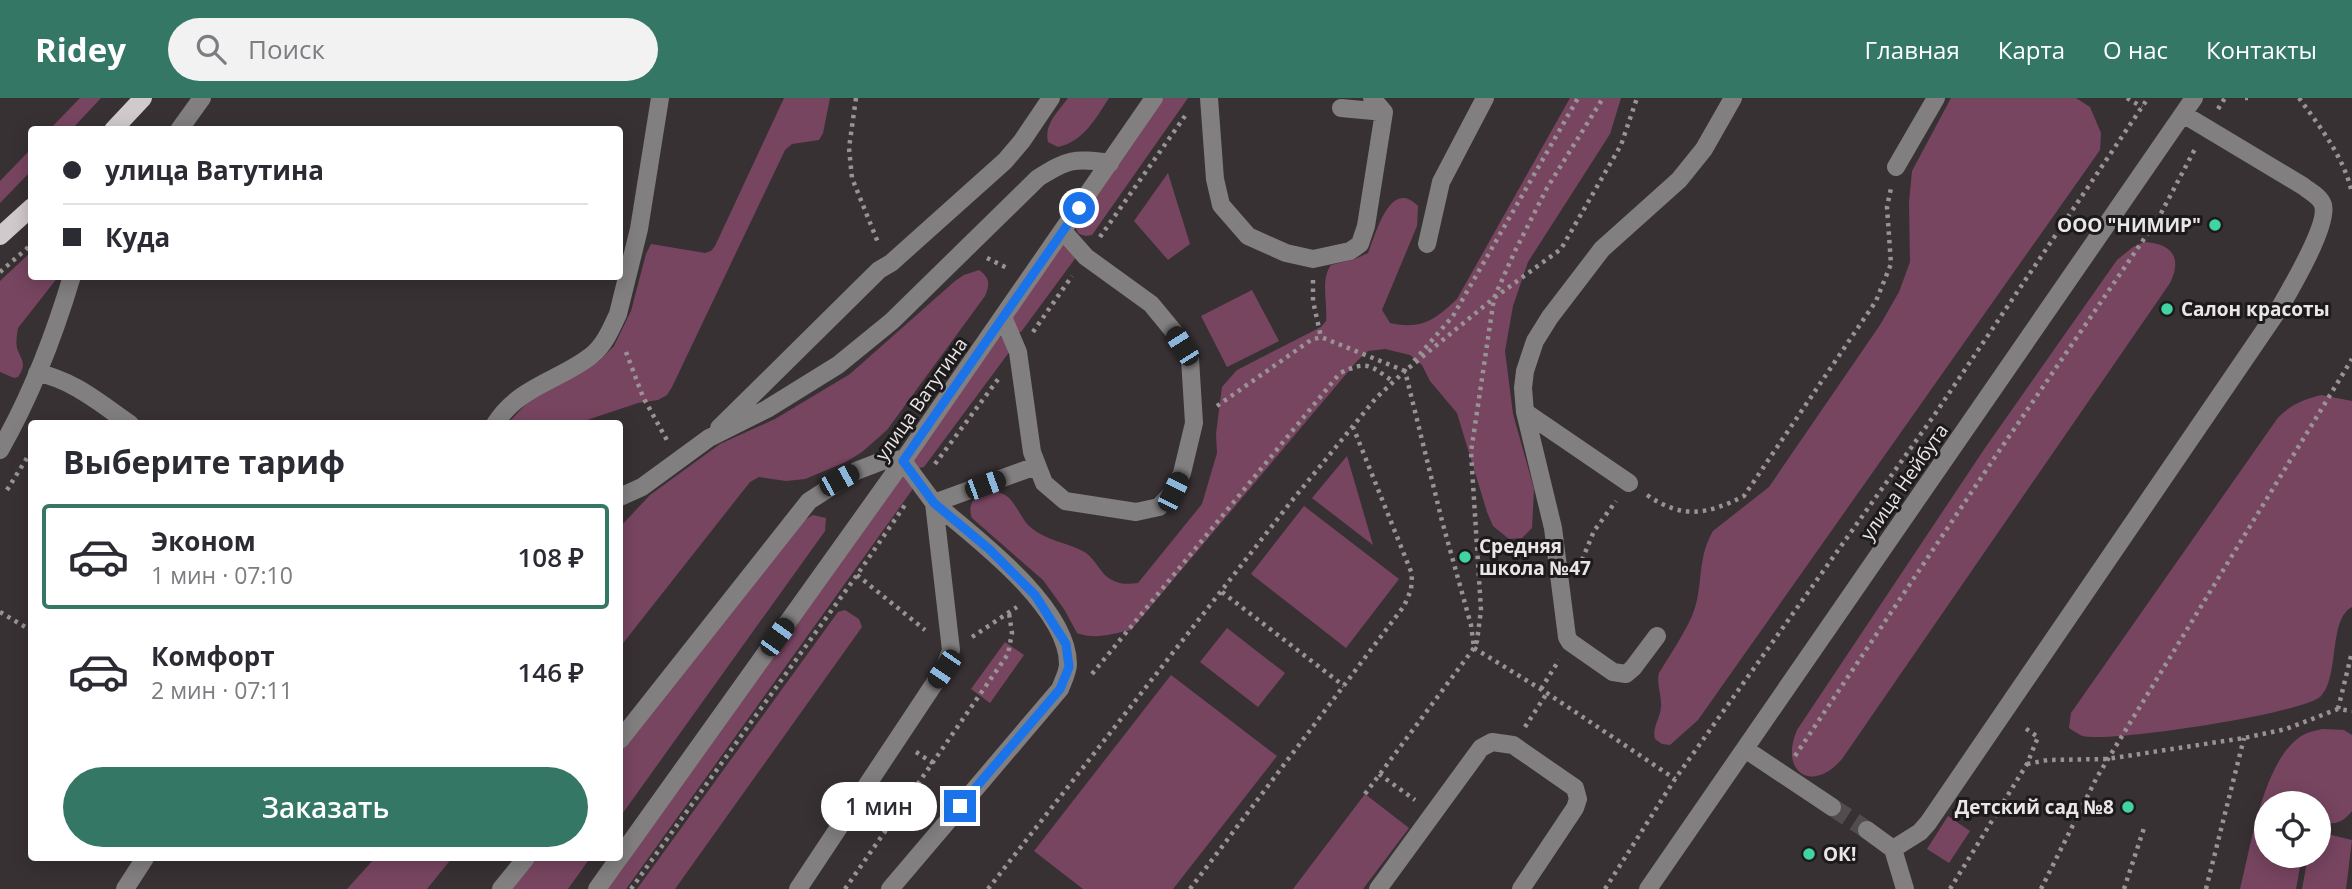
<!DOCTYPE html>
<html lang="ru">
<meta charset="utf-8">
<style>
body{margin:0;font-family:"Open Sans",sans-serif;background:#f2f2f3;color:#2b2b33;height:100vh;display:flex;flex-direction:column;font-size:26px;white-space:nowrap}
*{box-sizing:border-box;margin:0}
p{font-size:23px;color:#7c7c81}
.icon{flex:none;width:38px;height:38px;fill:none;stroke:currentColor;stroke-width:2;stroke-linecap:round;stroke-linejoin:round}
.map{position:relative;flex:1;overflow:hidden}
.details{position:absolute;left:28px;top:322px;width:595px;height:441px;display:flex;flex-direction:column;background:#fff;border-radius:7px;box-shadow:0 4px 18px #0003}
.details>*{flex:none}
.top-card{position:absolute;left:28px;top:28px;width:595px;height:154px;border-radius:7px;box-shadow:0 4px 18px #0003;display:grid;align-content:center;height:154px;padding:0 35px;background:#fff}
.controls{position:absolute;left:2254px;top:693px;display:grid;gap:14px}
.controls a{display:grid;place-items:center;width:77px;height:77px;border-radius:50%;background:#fff;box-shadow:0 4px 18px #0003;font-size:35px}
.end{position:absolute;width:32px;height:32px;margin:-16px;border:9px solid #1a73e8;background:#fff;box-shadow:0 0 0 4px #fff}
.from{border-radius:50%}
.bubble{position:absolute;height:49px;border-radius:24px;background:#fff;box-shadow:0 4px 18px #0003;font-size:23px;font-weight:600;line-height:49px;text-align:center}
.car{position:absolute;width:21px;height:42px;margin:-21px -10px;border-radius:9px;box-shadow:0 0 5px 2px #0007;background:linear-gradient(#222 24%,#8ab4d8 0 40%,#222 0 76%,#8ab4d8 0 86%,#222 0)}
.top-card b{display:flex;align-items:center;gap:24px;height:66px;font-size:26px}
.top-card b+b{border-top:2px solid #e1e1e2}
.top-card i{width:18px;height:18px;background:#2b2b33}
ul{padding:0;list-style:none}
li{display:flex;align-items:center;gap:21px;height:105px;margin:0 14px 10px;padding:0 21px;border:4px solid transparent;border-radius:7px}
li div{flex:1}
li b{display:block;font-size:26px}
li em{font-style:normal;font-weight:600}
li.current{border-color:#347765}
li>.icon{width:63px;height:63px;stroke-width:1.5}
h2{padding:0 35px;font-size:32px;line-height:84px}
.cta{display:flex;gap:14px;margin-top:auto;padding:14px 35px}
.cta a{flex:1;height:80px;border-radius:42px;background:#347765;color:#fff;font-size:28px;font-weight:600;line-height:80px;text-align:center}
header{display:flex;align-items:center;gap:42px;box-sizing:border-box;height:98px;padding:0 35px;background:#347765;color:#fff}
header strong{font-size:33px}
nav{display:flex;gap:38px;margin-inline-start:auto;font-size:24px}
.search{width:490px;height:63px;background:#f2f2f3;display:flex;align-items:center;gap:18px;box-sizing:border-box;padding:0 24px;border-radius:38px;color:#7c7c81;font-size:26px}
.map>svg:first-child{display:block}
.green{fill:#784561}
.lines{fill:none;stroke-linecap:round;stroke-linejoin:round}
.minor-tunnel{stroke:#534c4f;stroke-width:18;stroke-dasharray:18 9;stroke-linecap:butt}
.path{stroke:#989395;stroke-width:4.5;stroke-dasharray:3.5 5;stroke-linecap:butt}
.minor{stroke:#827f80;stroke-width:18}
.major{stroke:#d1cacd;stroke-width:18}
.route{stroke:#1a73e8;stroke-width:9}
.poi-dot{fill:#3fd4a2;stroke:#1d1a1c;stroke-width:2.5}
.labels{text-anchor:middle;stroke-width:6;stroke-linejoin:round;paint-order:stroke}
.poi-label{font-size:19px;font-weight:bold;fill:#eae6e8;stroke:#1d1a1c;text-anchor:start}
.street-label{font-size:19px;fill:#eae6e8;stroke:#1d1a1c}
</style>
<header>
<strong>Ridey</strong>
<div class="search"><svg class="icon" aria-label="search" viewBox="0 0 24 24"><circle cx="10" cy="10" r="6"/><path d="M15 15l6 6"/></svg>Поиск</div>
<nav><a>Главная</a><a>Карта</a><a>О нас</a><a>Контакты</a></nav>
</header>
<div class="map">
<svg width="2352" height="791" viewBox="0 0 2352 791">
<rect width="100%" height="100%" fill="#383134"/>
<path class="green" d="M 80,0 L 101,0 L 72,31 L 50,31 Z
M 784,0 L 830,0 L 823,35 L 819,42 L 792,46 L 785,52 L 672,289 L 667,297 L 658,302 L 638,305 L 578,325 L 507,326 L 531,301 L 599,263 L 614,248 L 631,213 L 646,156 L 651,146 L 705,155 L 711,153 L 715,148 Z
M 1068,0 L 1109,0 C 1096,20 1083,44 1058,49 L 1048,44 C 1044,26 1058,14 1068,0 Z
M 1160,0 L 1188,0 L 1092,137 L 1086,138 L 1079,136 L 1075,129 Z
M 1570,0 L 1621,0 L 1610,36 L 1528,164 L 1513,208 L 1505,253 L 1513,316 L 1534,391 L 1532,430 L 1522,440 L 1509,441 L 1493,428 L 1487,414 L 1457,315 L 1430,283 L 1422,267 L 1410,257 L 1385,251 L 1368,253 L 1357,263 L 1131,532 C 1111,536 1096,542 1077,535 L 1064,511 L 1043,482 L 972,420 C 964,399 988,387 1005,397 C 1015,403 1020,418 1028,427 C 1044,443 1068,444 1086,455 C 1096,462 1101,477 1112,482 C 1121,487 1128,486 1138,485 L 1202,406 L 1217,355 L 1216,336 L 1222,289 L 1237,272 L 1321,229 L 1326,223 C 1328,205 1320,182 1331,167 L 1355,161 L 1368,155 C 1376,136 1390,79 1418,108 L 1417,128 L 1382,212 L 1390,225 C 1421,232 1435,222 1457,201 Z
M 1951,0 L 2076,0 L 2090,9 L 2101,35 L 2100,52 L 1698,622 L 1670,647 L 1662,646 L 1655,641 C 1652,629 1660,621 1661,609 C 1662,597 1656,586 1659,575 C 1670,557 1683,538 1692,518 C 1704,490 1696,462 1713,433 L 1769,389 L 1880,227 L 1899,194 L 1910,164 L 1909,104 L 1912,73 Z
M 31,51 L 31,73 L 0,105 L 0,83 Z
M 1168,75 L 1190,146 L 1168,162 L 1134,123 Z
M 1062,144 L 1077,157 L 1074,162 L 1021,234 L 1017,234 L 1009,218 Z
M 2144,144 C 2171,145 2183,159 2170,185 L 1842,661 C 1812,696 1779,674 1797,632 L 1985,350 L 2117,162 L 2133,149 Z
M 31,154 L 32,178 L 58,179 L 18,230 C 17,237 15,246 18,253 C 23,264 26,267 18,279 L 14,280 L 0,274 L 0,183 Z
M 979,172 C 990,180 990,186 985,198 L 887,332 L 862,354 L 846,364 L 805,381 L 786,383 L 759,379 L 750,384 L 620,549 L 620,429 L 650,397 L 720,346 L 775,321 L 850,276 L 955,183 L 964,177 Z
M 1252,192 L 1279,243 L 1227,269 L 1201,218 Z
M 1002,238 L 1010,253 L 924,369 L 919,370 L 911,365 L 996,239 Z
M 2321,297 L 2352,303 L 2352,509 C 2328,521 2340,578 2321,598 C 2306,615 2109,645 2083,638 C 2079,637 2074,633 2069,630 L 2071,615 L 2277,321 C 2290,307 2302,302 2321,297 Z
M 1347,358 L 1373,447 L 1312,400 Z
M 899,375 L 914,383 L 912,392 L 626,791 L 602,791 Z
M 1304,408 L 1399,481 L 1346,550 L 1251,476 Z
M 813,417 L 826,420 L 825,433 L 620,719 L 620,655 L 803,423 Z
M 845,512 L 859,521 L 862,529 L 675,791 L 637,791 L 838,514 Z
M 1227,530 L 1285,575 L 1258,609 L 1200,564 Z
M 1005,544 L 1024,557 L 990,605 L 971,591 Z
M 1171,577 L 1277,658 L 1173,791 L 1083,791 L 1034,753 Z
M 2323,631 L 2344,632 L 2352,637 L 2352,713 C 2342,726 2334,726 2319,725 L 2319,705 L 2266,705 L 2266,758 L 2302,758 L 2296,791 L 2240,791 C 2251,749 2264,654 2307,635 C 2312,633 2318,632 2323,631 Z
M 1365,696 L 1409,730 L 1363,791 L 1293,791 Z
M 1948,718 L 1970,733 L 1949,765 L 1927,751 Z
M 2319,734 L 2352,742 L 2346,791 L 2302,791 L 2308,758 L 2319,758 Z
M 375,760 L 452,760 L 427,791 L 347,791 Z
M 537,760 L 590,760 L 568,791 L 512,791 Z"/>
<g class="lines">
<path class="minor-tunnel" d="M 1832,709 L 1867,732"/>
<path class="path" d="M 856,0 L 849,50 L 852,80 L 879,147
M 2127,0 L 2142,9
M 2245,0 L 2248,0
M 2299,0 C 2320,29 2344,59 2352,95
M 2218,11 L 2225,0
M 1100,139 L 1185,18
M 987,160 L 1007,170
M 0,174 L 32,146
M 1313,182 L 1313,203 L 1321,239
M 1033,234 L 1072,178
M 626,254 L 643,299 L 668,344
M 1414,263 L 1453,218 L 1578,0
M 1217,308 L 1311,242 L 1321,239 L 1405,273 L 1494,200 L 1561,151 L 1621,47 L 1637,0
M 935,366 L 999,280
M 7,392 L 32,352
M 1647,397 C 1682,421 1707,417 1744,398 L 1876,203 L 1891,166 L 1887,109 L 1891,90
M 1582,462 L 1594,433 L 1616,403
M 857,477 L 925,532
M 1222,494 L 1344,588
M 0,514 L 32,533
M 972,539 L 1017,509
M 1474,550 L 1547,595 L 1675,681
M 1092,576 L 1340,275 C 1369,262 1369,267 1394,284
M 1541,591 L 1559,562
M 2338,611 L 2352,554
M 1525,629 L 1547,595
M 916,654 L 933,665
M 1795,658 L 1995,359 L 2159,119 L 2196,49
M 2027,666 L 2048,662 L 2107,661 L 2244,640 L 2286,631 L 2338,611 L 2352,613
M 1379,676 L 1415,702
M 1365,696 L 1474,550 L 1477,543 L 1481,512 L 1471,354 L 1494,200 L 1514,155 L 1547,90 L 1603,0
M 631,791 L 857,477 L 907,404
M 845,791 L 1008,556 L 1012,535 L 1009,515
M 988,791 L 1290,405 L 1376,300 L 1405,273 L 1442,423 L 1471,527 L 1474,550
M 1190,791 L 1404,508 L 1411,492 L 1412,476 L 1353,329
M 1605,791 L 1675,681 L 1933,319 L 2148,0
M 1950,791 L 2027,666 L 2038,639 L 2022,628
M 2041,791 L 2097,679 L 2352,261
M 2124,791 L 2144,730
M 2206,791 L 2244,640"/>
<path class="minor" d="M 1209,0 L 1215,81 L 1221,107 L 1248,138 L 1286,155 L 1313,161 L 1350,153 L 1360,146 L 1366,128 L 1384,14 L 1372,0
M 1341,10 L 1384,14
M 179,32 L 202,0
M 1896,69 L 1936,0
M 1427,146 L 1441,84 L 1485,0
M 1003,219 L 1018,254 L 1032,354 L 1044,385 L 1065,403 L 1136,414 L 1159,409 L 1173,394 L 1182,375 L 1194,325 L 1190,261 L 1175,235 L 1151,206 L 1086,159 L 1063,133
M 37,275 C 72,281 101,306 130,326
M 1525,314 L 1629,385
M 495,326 C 519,288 561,282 592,257 C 605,246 611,231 618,216 L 639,131 L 660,0
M 719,330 L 879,172 L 891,165 L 1005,63 L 1022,43 L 1051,0
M 0,352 C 31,298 54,238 72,178
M 620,399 L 642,389 L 709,340 L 767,311 L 838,267 L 892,223 L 1038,80 C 1068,61 1074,60 1110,65
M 934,405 L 1036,368
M 1657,538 L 1633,570 L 1626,576 L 1613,574 L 1570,544 L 1567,539 L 1553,430 L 1525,314 L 1523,290 L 1525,273 L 1535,243 L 1550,219 L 1602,151 L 1679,82 L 1704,51 L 1733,0
M 620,642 L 809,403 L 856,373 L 882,363 L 895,361 L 903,363 L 934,405 L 951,552 L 944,571 L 798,791
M 1745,651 L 1832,709
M 1867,732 L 1893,751 L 1920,734 L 1928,725 L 2279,211 C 2290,192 2329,126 2323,107 C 2320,98 2310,94 2303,88 L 2183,16
M 1893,751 L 1905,791
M 620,759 L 903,363 L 1154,0
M 125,791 L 145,760
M 501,791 L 526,760
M 597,791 L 619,760
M 890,791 L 1060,591 C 1063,583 1068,574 1068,566 C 1068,509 975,439 934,405
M 1378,791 L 1481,650 L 1492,644 L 1513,647 L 1575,690 L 1578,701 L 1575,710 L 1521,791
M 1648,791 L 2194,0"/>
<path class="major" d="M 113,32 L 143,0
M 0,138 L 32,109"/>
</g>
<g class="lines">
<path class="route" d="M 960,708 L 1060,591 L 1069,569 L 1066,546 L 1035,497 L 989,451 L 934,405 L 903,363 L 1079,110"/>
</g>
<g class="poi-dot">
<circle cx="2215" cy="127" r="7"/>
<circle cx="2167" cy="211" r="7"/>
<circle cx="1465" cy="459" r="7"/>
<circle cx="2128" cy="709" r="7"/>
<circle cx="1809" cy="756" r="7"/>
</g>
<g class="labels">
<g class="poi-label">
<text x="2201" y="134" text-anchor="end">ООО "НИМИР"</text>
<text x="2181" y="218">Салон красоты</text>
<text x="1479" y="455">Средняя<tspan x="1479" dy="22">школа №47</tspan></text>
<text x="2114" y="716" text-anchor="end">Детский сад №8</text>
<text x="1823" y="763">ОК!</text>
</g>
<g class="street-label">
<text transform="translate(921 301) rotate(-55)" y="7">улица Ватутина</text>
<text transform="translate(1904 384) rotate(-55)" y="7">улица Нейбута</text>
</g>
</g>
</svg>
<div class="controls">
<a><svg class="icon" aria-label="locate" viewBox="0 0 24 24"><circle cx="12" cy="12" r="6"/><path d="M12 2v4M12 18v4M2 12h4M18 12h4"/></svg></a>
</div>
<i class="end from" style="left:1079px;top:110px"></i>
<i class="end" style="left:960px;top:708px"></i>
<div class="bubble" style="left:821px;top:684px;width:116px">1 мин</div>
<i class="car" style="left:1182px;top:248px;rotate:328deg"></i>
<i class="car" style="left:839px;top:382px;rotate:61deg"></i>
<i class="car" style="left:985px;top:387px;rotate:70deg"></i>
<i class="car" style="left:1173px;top:394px;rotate:26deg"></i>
<i class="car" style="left:777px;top:539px;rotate:36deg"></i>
<i class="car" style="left:944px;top:571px;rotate:214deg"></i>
<div class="top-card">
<b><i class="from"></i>улица Ватутина</b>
<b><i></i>Куда</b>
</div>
<section class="details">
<h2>Выберите тариф</h2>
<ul>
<li class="current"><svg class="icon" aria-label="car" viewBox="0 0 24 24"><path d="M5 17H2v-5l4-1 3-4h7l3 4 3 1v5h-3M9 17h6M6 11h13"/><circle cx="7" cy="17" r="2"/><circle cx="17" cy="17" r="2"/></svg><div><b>Эконом</b><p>1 мин · 07:10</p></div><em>108 ₽</em></li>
<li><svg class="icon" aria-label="car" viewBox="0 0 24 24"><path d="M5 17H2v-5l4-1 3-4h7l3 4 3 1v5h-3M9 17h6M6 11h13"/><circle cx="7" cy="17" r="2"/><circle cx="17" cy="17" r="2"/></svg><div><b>Комфорт</b><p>2 мин · 07:11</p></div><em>146 ₽</em></li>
</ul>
<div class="cta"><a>Заказать</a></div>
</section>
</div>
